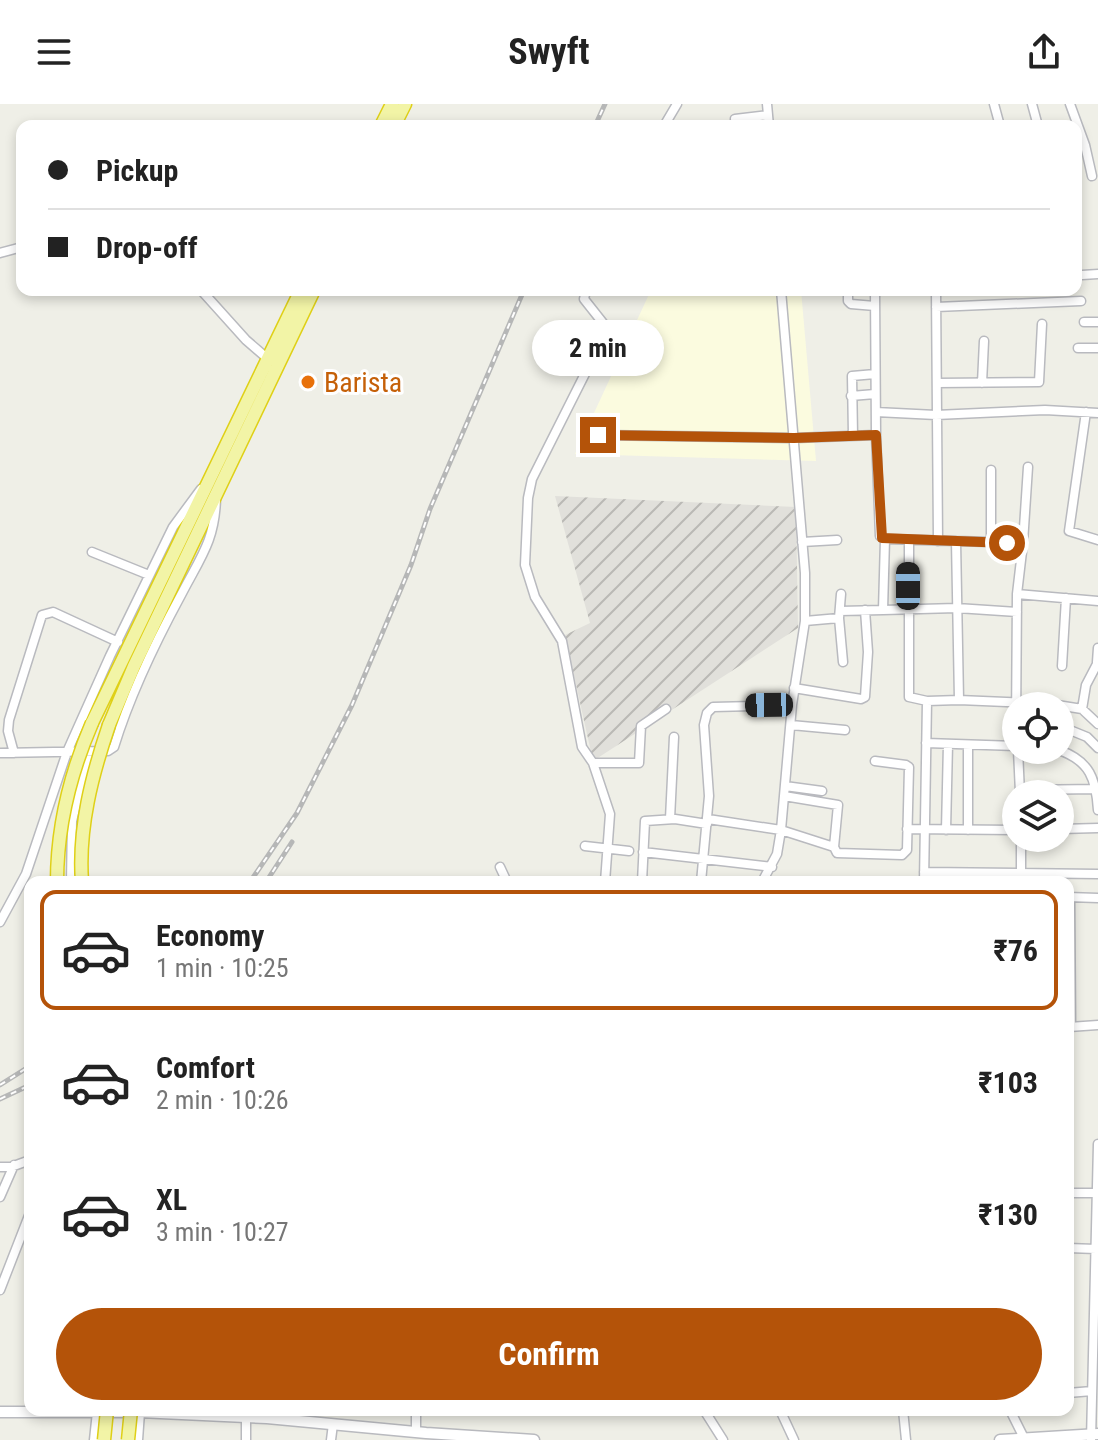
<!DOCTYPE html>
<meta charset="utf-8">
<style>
body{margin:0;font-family:"Roboto Condensed",sans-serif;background:#f2f2f2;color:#222;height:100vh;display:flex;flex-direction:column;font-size:30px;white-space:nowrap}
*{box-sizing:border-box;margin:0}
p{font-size:26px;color:#767676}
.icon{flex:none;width:44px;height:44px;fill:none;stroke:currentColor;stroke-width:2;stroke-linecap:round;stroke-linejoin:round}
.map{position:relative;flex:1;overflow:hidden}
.details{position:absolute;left:24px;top:772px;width:1050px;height:540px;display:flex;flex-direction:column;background:#fff;border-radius:16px;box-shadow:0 4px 12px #0003}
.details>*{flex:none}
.guide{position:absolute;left:16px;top:16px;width:1066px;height:176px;border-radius:16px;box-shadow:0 4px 12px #0003;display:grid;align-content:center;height:176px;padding:0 32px;background:#fff}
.fabs{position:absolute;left:1002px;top:588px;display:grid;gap:16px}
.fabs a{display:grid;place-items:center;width:72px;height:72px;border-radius:50%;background:#fff;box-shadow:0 4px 12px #0003;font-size:40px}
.end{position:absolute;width:36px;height:36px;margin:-18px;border:10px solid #b45309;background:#fff;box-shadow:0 0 0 4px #fff}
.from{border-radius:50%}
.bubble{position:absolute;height:56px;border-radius:28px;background:#fff;box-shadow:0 4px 12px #0003;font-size:26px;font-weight:700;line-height:56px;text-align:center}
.car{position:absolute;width:24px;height:48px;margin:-24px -12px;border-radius:10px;box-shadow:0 0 6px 2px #0007;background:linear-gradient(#222 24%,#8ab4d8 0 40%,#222 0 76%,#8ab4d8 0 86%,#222 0)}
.guide b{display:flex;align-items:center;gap:28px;height:76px;font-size:30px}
.guide b+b{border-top:2px solid #e0e0e0}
.guide i{width:20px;height:20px;background:#222}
ul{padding:14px 0 0;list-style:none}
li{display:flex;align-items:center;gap:24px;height:120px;margin:0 16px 12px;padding:0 16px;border:4px solid transparent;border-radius:16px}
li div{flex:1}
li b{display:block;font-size:30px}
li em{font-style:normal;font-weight:700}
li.on{border-color:#b45309}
li>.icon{width:72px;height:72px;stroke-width:1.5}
.cta{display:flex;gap:16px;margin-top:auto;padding:16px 32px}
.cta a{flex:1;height:92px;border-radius:48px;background:#b45309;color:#fff;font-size:32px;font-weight:700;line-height:92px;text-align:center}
header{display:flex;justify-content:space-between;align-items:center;height:104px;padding:0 32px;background:#fff;font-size:36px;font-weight:700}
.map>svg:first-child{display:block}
.commercial{fill:#fbfbdf}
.industrial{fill:url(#industrial-furrows)}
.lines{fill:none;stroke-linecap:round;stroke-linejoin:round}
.minor-casing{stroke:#b9babf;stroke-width:11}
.tertiary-casing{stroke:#b9babf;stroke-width:13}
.trunk-casing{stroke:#dfd017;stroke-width:15}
.minor{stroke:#fff;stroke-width:8}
.tertiary{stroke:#fff;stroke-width:10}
.trunk{stroke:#f2f4a6;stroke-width:12}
.rail-casing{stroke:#b6b7b7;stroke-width:5}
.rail{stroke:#fff;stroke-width:2;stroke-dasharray:6;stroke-linecap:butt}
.trunk-bridge-casing{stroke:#dfd017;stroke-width:15;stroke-linecap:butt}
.trunk-bridge{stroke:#f2f4a6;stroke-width:12}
.route{stroke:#b45309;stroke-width:10}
.food-dot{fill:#e8710a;stroke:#fff;stroke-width:3}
.labels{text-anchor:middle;stroke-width:6;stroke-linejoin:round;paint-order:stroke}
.food-label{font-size:28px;fill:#c56008;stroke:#fff;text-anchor:start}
</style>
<header><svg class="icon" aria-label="menu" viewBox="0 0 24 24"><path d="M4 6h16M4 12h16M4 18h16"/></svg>Swyft<svg class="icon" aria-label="share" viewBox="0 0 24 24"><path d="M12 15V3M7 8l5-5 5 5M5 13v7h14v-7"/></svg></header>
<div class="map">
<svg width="1098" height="1336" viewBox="0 0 1098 1336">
<defs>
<pattern id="industrial-furrows" width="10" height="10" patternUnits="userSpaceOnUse" patternTransform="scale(2)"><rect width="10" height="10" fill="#e1e0db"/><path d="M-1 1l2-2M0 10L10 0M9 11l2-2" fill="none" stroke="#bab9b5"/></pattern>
</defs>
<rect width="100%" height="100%" fill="#efefe7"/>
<path class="commercial" d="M 651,186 L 801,186 L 816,357 L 575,350 Z"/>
<path class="industrial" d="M 555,392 L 796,403 L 798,524 L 593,657 L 565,531 L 590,519 Z"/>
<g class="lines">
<defs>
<path id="minor" d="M 767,0 L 769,22
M 994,0 L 1000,22
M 1032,0 L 1038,22
M 1070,0 L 1085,41 L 1092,72
M 735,15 L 768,11
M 664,22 L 677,0
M 0,149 L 22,143
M 1082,171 L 1098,170
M 201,186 L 246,236 L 268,255
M 586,186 L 584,195 L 603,219 L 605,230 L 532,375 L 528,394 L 525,461 L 535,493 L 562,537 L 582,643 L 593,659 L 639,659 L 641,622 L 666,605
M 848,186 L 848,197 L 851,200 L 875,202
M 875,186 L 876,331 L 880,432 L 885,435 L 1023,439 L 1017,490 L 1016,623
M 936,186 L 938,437
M 936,203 L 1081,197
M 1084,218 L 1098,218
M 1078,244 L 1098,244
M 937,279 L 1039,278 L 1042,220
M 982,279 L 984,237
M 851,292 L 875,290
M 876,308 L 936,311 L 1045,306 L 1098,309
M 1086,308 L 1069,427 L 1098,436
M 598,331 L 794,334 L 876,331
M 853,332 L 852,272 L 875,270
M 885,435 L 883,506 L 957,504 L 1017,508
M 909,436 L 909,593 L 927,597 L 924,778
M 956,437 L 959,596 L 1051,600 L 1082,605 L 1098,620
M 802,438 L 837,436
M 991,438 L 991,366
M 1023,439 L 1028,363
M 92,448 L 149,471
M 841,490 L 839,514 L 843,558
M 1017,490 L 1098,497
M 840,507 L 883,506
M 805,517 L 839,514
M 1097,558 L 1098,544
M 1062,562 L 1066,494
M 794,584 L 861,595 L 865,593 L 868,548 L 865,506
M 927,597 L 959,596
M 1082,605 L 1086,581 L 1098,558
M 791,621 L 845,626
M 1060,622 L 1087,633 L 1098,644
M 926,639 L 1016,642
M 968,641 L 968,726
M 1018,646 L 1020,689
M 1059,646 C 1090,657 1096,675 1098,706
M 0,649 L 108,647 L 114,643 C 130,591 155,539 181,491 C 200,454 215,437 216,394
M 14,649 L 8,627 L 9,616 L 42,511 L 53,508 L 118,538
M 593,659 L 610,710 L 605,778
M 785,682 L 822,687
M 1020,686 L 1097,685
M 784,692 L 838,701 L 834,743
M 670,715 L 674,633
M 708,715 L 781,726 L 834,743 L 837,749 L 902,751 L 907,746 L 909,663 L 906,661 L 875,657
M 907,725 L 1016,726
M 1060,725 L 1098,724
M 946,726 L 948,640
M 585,742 L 629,747
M 643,748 L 772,763
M 500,763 L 507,778
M 924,768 L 1098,770
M 71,778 L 72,717 L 89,647
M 642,778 L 645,717 L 675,715 L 707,720
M 701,778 L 709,692 L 704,621 L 707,609 L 713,603 L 792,601
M 762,778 L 777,750 L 781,726 L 792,601 L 805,517 L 805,469 L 781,186
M 1021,778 L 1021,734
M 1068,793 L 1098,794
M 1070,794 L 1071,922
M 0,818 L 26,770 L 67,648 L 110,552 L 173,423 L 201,385
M 1069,923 L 1098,921
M 0,1063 L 11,1063 L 30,1056
M 1068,1089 L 1097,1089
M 0,1093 L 14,1061
M 1068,1144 L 1096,1145
M 0,1186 L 30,1109
M 1068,1289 L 1092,1287
M 416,1306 L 416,1328
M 704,1306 L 723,1336
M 780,1306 L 794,1336
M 903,1306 L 906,1336
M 1010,1306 L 1024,1334
M 246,1336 L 246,1313
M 331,1336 L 333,1320
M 1091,1336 L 1098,1040"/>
<path id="tertiary" d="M 0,1308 L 139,1308 L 267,1314 L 426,1329 L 534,1336
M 95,1336 L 98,1308
M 137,1336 L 139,1308
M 1000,1336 L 1098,1330"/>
<path id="trunk" d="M 381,22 L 392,0
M 394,22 L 405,0
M 92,619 L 301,186
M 109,621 L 134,562 L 314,186"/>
</defs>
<use href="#minor" class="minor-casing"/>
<use href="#tertiary" class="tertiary-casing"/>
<use href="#trunk" class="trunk-casing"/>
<use href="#minor" class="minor"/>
<use href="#tertiary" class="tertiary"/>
<use href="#trunk" class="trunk"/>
<defs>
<path id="rail" d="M 595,22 L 605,0
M 250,778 L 297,709 L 352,601 L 411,461 L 430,405 L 524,186
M 266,778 L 292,738
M 0,981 L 30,962
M 0,995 L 30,981"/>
</defs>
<use href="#rail" class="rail-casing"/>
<use href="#rail" class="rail"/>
<defs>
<path id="trunk-bridge" d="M 57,778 C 57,722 70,670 92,619
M 82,778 C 78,724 92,671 109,621
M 104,1336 L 107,1306
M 128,1336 L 131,1306"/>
</defs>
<use href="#trunk-bridge" class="trunk-bridge-casing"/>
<use href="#trunk-bridge" class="trunk-bridge"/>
</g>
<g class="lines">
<path class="route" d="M 598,331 L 794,334 L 876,331 L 882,434 L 1007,439"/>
</g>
<circle class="food-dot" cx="308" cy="278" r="8"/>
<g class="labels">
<g class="food-label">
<text x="324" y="288">Barista</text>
</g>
</g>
</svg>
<div class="fabs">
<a><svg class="icon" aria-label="locate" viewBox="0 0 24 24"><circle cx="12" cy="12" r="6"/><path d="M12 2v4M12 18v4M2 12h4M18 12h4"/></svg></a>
<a><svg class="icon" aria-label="layers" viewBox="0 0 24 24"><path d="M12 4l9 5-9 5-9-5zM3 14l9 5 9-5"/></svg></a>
</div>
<i class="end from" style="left:1007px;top:439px"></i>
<i class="end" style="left:598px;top:331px"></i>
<div class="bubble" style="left:532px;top:216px;width:132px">2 min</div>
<i class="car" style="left:908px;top:482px;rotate:0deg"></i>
<i class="car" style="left:769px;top:601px;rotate:269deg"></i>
<div class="guide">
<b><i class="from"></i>Pickup</b>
<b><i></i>Drop-off</b>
</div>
<section class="details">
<ul>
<li class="on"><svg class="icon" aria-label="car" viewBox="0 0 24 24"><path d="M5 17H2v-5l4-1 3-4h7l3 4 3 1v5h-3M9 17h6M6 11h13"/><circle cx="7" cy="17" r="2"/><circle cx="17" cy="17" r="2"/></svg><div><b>Economy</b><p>1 min · 10:25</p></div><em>₹76</em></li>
<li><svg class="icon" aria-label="car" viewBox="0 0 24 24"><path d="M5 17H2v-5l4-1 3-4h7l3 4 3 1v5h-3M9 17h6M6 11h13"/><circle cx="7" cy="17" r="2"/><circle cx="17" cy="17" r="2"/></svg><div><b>Comfort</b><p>2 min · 10:26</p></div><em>₹103</em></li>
<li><svg class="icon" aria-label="car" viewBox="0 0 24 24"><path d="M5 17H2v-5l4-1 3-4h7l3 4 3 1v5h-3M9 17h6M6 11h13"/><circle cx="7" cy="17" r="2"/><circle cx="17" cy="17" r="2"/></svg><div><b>XL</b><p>3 min · 10:27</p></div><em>₹130</em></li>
</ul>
<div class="cta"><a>Confirm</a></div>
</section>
</div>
